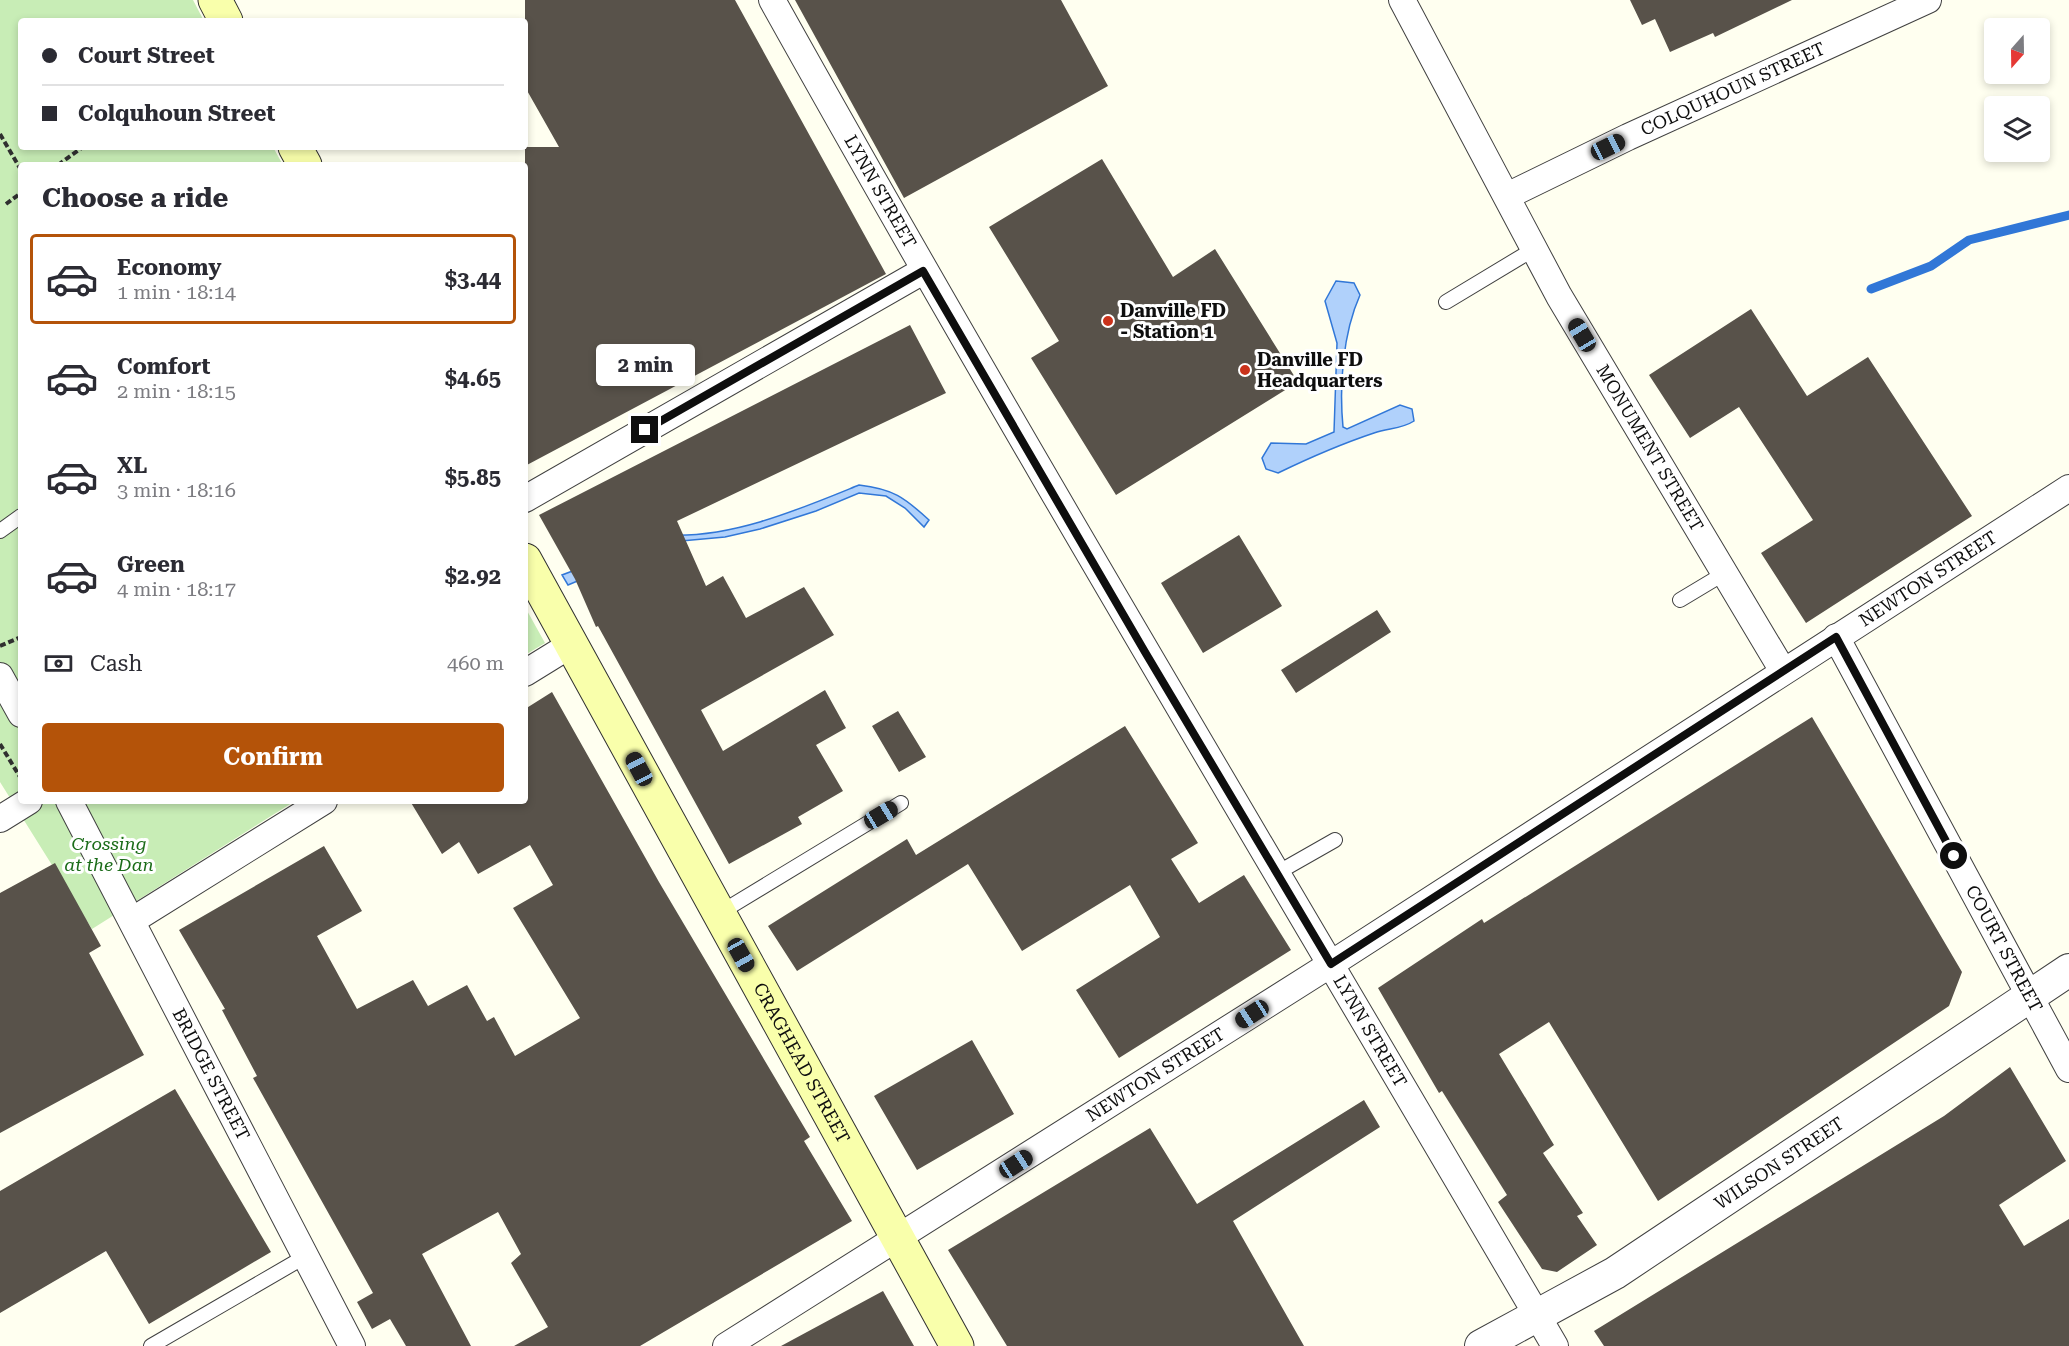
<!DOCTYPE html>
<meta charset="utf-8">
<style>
body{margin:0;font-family:"Roboto Serif",serif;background:#f2f2f3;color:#2b2b33;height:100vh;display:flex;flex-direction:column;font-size:22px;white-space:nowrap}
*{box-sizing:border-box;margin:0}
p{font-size:20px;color:#7c7c81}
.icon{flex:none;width:33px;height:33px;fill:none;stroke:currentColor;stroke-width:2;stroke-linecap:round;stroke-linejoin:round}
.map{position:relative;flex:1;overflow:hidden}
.side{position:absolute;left:18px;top:162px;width:510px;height:642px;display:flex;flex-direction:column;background:#fff;border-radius:6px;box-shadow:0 3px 9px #0003}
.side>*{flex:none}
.guide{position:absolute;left:18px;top:18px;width:510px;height:132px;border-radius:6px;box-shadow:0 3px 9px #0003;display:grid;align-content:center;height:132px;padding:0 24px;background:#fff}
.needle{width:39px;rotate:200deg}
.controls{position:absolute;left:1984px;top:18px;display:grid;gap:12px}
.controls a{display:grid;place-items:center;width:66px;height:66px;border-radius:6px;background:#fff;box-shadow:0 3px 9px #0003;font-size:30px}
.end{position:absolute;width:27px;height:27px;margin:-14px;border:8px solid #0e0e0e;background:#fff;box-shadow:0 0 0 3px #fff}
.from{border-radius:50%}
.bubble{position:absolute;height:42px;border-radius:6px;background:#fff;box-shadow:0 3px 9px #0003;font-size:20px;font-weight:700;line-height:42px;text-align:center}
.car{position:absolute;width:18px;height:36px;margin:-18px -9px;border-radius:8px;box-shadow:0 0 4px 2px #0007;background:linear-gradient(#222 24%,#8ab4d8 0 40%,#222 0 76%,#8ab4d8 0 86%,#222 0)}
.guide b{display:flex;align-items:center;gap:21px;height:57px;font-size:22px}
.guide b+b{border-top:2px solid #e1e1e2}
.guide i{width:15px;height:15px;background:#2b2b33}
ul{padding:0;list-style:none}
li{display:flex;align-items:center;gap:18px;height:90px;margin:0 12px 9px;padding:0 12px;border:3px solid transparent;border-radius:6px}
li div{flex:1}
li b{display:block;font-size:22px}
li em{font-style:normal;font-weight:700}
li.active{border-color:#b45309}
li>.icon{width:54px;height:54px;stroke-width:1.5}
h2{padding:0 24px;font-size:27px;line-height:72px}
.pay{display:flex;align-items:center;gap:15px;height:66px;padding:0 24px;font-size:22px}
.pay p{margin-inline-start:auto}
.action{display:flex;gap:12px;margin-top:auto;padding:12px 24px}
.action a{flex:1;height:69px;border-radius:6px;background:#b45309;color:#fff;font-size:24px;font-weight:700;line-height:69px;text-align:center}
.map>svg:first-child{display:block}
.green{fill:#c8edb6}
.water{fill:#b0d1fb;stroke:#3177d7;stroke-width:1.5}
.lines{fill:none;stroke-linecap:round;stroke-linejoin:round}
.stream{stroke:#3177d7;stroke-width:9}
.building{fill:#58524a}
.service-casing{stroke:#414141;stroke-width:16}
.minor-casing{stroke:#414141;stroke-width:28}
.tertiary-casing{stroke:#414141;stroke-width:34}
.secondary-casing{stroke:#303030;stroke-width:35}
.path{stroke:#303030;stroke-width:4;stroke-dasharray:6 3;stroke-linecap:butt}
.service{stroke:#fff;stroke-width:14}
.minor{stroke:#fff;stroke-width:26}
.tertiary{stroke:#fff;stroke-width:32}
.secondary{stroke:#f9ffab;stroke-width:33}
.route{stroke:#0e0e0e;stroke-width:8}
.poi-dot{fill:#ca321b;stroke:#fff;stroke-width:2}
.labels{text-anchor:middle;stroke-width:6;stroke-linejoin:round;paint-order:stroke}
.street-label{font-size:18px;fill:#0e0e0e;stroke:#fff}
.poi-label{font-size:18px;font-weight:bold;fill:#0e0e0e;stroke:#fff;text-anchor:start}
.park-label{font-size:18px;font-style:italic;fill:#1b6c19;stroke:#fff}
</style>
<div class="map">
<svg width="2069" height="1346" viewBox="0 0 2069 1346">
<rect width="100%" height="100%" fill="#fffff0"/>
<path class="green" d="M 0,0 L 193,0 L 204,21 L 21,21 L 21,147 L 273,147 L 283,165 L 21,165 L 21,801 L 295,801 L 92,929 L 0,782 Z
M 525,607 L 545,643 L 525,655 Z"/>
<path class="water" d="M 1336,281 L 1354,283 L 1360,295 C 1343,333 1339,385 1343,427 L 1347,429 L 1400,405 L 1412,409 L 1414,421 C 1402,429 1388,428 1374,433 C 1341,444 1309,458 1278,473 L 1266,469 L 1262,458 L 1271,443 L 1306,444 L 1334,432 L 1337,343 L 1325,301 Z
M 859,485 C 893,489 904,497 929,520 L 924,527 L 905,508 L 886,496 L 859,493 L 816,511 L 760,529 L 725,537 L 670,542 L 568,585 L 562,575 L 668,535 C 733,538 800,509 859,485 Z"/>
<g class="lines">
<path class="stream" d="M 1871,289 L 1931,266 L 1969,240 L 2069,215"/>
</g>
<path class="building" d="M 525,0 L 735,0 L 886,274 L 525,466 L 525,147 L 559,147 L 525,87 Z
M 795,0 L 1061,0 L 1108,86 L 904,198 Z
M 1630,0 L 1792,0 L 1715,37 L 1713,33 L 1670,52 L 1655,19 L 1642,25 Z
M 1102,159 L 1173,277 L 1215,249 L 1298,382 L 1116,495 L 1031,358 L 1059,341 L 989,227 Z
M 1751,309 L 1807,396 L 1868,357 L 1972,516 L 1806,623 L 1761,553 L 1813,520 L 1739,407 L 1690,438 L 1649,375 Z
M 910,325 L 946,393 L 677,521 L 706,586 L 723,576 L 746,618 L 804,587 L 834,635 L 701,710 L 723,751 L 825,690 L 846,728 L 816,745 L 843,791 L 798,817 L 802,824 L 729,864 L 598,626 L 596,627 L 575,579 L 539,515 Z
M 1239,535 L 1282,606 L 1203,653 L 1161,583 Z
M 1377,610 L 1391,632 L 1296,693 L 1281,670 Z
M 552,692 L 659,882 L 810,1137 L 804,1141 L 852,1221 L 640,1346 L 514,1346 L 548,1327 L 511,1263 L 521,1254 L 498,1212 L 422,1254 L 471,1346 L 406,1346 L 390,1319 L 372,1329 L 357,1302 L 373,1293 L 253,1078 L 257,1076 L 222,1010 L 225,1009 L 179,930 L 324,846 L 362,911 L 317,936 L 357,1009 L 413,980 L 428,1006 L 467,985 L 487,1021 L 494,1017 L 515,1056 L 580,1018 L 513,908 L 553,885 L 530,845 L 478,874 L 459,842 L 442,854 L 410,801 L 525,801 L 525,709 Z
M 898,711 L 926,757 L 899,772 L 872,726 Z
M 1812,717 L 1962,972 L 1949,1006 L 1658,1201 L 1549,1022 L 1499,1054 L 1554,1145 L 1543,1153 L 1583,1213 L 1577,1216 L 1597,1245 L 1557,1272 L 1542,1269 L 1498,1202 L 1507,1195 L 1442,1091 L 1439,1093 L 1378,988 L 1482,919 L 1484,923 Z
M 1125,726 L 1198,843 L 1171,859 L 1199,903 L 1244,875 L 1291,950 L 1119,1058 L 1076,990 L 1160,937 L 1130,885 L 1022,951 L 968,864 L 797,971 L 768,926 L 907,839 L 916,855 Z
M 55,863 L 101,946 L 89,953 L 144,1055 L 0,1133 L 0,893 Z
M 972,1040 L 1014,1114 L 917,1170 L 874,1096 Z
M 2010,1067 L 2066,1161 L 1999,1205 L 2024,1246 L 2069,1219 L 2069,1346 L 1604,1346 L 1594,1331 L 1944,1116 Z
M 175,1089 L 271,1252 L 149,1324 L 106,1251 L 0,1313 L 0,1191 Z
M 1364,1100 L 1380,1127 L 1233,1221 L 1304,1346 L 1007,1346 L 948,1250 L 1150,1128 L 1197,1204 Z
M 883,1291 L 914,1346 L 781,1346 Z"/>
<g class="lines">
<defs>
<path id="service" d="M 1446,302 L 1534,249
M 0,531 L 21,516
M 1680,600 L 1725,573
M 1277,873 L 1335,840
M 718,914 L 901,803
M 151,1346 L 306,1256"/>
<g id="minor">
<path id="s1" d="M 772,0 C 1025,453 1293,898 1555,1346"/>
<path id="s2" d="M 1402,0 L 1559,296 L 1783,671"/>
<path id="s3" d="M 1507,196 L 1628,137 L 1928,0"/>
<path d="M 525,499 L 923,271"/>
<path id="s4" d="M 1836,637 L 2069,1069"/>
<path d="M 525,673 L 572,644"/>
<path d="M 0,676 L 21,714"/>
<path id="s5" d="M 69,801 L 352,1346"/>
<path d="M 0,819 L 29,801"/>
<path d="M 133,920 L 324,801"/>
<path id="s6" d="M 726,1346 L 1331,964 L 2069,488"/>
</g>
<g id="tertiary">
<path id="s7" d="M 1481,1346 L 1615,1273 L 2069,970"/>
</g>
<g id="secondary">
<path d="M 215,0 L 226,21"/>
<path d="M 295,147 L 305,165"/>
<path id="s8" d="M 525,560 L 957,1346"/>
</g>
</defs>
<use href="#service" class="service-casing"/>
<use href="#minor" class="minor-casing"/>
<use href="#tertiary" class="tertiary-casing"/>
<use href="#secondary" class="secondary-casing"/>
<path class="path" d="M 0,134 L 21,170
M 58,165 L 83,147
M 6,204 L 21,193
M 0,646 L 21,637
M 0,744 L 20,777"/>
<use href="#service" class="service"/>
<use href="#minor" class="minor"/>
<use href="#tertiary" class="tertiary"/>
<use href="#secondary" class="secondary"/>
</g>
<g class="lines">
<path class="route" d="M 645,430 L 923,271 L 1145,652 L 1331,964 L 1836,637 L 1954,856"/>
</g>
<g class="poi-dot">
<circle cx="1108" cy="321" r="6"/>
<circle cx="1245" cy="370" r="6"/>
</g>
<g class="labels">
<g class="street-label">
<text dy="6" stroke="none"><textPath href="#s3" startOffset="250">COLQUHOUN STREET</textPath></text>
<text dy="6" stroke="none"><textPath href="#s1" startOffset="220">LYNN STREET</textPath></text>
<text dy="6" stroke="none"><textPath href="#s2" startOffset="512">MONUMENT STREET</textPath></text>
<text dy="6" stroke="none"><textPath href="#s6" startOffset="1426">NEWTON STREET</textPath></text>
<text dy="6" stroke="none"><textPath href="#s4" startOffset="354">COURT STREET</textPath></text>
<text dy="6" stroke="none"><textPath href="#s1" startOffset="1192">LYNN STREET</textPath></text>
<text dy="6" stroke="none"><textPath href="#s8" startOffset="574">CRAGHEAD STREET</textPath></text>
<text dy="6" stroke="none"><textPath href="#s5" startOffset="308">BRIDGE STREET</textPath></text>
<text dy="6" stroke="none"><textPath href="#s6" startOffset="508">NEWTON STREET</textPath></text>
<text dy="6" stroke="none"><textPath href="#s7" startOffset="350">WILSON STREET</textPath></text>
</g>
<g class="poi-label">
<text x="1120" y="317">Danville FD<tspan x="1120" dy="21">- Station 1</tspan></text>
<text x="1257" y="366">Danville FD<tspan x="1257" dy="21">Headquarters</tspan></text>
</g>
<g class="park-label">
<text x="109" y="850">Crossing<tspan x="109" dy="21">at the Dan</tspan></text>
</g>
</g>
</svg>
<div class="controls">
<a><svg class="needle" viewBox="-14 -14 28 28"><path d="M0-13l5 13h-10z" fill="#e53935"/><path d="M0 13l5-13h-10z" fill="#7c7c81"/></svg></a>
<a><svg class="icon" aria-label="layers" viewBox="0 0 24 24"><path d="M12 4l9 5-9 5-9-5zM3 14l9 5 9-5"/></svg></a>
</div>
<i class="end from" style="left:1954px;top:856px"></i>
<i class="end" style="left:645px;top:430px"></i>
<div class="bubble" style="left:596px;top:344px;width:99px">2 min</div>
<i class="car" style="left:1608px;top:147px;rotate:64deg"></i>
<i class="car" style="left:1582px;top:335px;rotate:329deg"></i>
<i class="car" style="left:639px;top:769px;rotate:332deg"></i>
<i class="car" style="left:881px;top:815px;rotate:59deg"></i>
<i class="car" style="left:741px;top:955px;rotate:151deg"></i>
<i class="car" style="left:1252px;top:1014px;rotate:237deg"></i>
<i class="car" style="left:1016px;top:1164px;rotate:57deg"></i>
<div class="guide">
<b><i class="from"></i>Court Street</b>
<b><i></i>Colquhoun Street</b>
</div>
<section class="side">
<h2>Choose a ride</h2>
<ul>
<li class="active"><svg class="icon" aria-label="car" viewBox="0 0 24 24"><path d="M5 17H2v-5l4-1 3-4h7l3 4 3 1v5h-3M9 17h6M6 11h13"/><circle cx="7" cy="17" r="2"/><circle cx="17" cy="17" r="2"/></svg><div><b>Economy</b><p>1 min · 18:14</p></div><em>$3.44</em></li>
<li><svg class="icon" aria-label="car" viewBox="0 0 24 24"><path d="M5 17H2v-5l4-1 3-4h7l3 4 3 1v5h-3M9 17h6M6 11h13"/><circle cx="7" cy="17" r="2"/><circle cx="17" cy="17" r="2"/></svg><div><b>Comfort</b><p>2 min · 18:15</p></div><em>$4.65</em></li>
<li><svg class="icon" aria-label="car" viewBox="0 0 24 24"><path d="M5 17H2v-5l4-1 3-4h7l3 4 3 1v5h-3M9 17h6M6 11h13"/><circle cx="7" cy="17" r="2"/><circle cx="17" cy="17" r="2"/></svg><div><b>XL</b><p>3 min · 18:16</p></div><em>$5.85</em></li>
<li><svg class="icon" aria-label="car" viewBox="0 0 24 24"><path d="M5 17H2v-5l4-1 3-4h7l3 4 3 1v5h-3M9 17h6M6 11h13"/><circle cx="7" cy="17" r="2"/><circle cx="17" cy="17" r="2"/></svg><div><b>Green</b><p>4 min · 18:17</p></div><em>$2.92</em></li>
</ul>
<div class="pay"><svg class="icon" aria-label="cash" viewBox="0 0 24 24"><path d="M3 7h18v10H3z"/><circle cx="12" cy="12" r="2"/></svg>Cash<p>460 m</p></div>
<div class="action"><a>Confirm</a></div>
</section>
</div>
